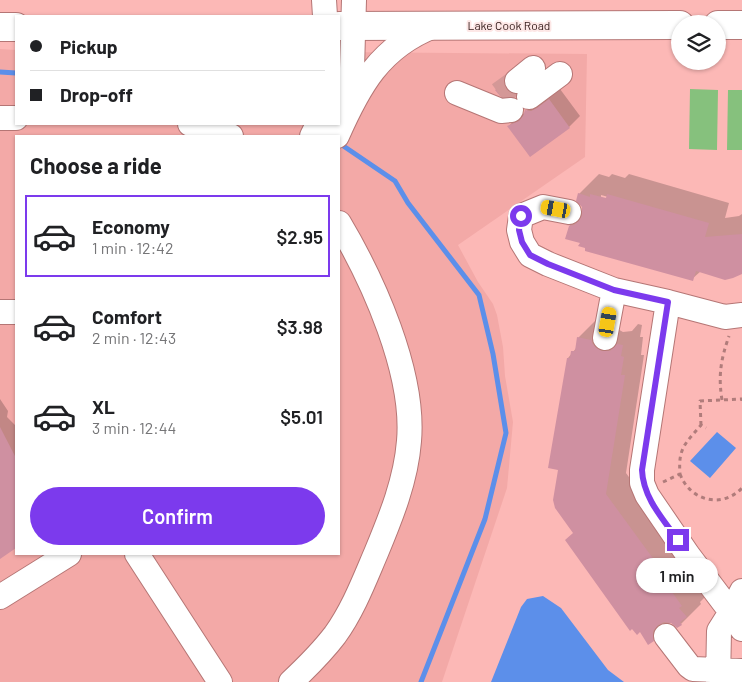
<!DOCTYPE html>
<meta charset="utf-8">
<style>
body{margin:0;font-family:Barlow,sans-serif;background:#f2f2f2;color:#202124;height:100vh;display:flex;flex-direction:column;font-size:19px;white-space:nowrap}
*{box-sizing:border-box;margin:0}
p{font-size:16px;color:#757577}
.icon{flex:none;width:28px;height:28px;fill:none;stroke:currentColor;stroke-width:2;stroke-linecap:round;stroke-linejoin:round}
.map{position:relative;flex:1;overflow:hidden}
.panel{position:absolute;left:15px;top:135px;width:325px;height:420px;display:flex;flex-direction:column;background:#fff;border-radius:0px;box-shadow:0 1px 4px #0004}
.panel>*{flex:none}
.guide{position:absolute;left:15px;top:15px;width:325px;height:110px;border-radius:0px;box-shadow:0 1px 4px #0004;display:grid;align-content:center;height:110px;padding:0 15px;background:#fff}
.tools{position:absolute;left:671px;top:15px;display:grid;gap:10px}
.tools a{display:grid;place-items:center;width:55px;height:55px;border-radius:50%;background:#fff;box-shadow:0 1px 4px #0004;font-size:25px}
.end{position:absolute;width:22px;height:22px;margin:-11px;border:6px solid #7c3aed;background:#fff;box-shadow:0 0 0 2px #fff}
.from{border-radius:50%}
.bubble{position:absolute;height:35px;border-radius:18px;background:#fff;box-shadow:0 1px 4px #0004;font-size:16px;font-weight:600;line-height:35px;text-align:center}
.car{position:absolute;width:15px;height:30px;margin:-15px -8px;border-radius:6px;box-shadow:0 0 4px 1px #0007;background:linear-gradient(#f5c518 24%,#345 0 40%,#f5c518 0 76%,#345 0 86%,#f5c518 0)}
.guide b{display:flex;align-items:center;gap:18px;height:48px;font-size:19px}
.guide b+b{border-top:1px solid #e0e0e0}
.guide i{width:12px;height:12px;background:#202124}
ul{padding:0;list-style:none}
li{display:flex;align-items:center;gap:15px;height:82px;margin:0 10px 8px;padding:0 5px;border:2px solid transparent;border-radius:0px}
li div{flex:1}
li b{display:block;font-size:19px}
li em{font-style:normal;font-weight:600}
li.active{border-color:#7c3aed}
li>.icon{width:45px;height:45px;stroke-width:1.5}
h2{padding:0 15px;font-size:22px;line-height:60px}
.primary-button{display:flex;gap:10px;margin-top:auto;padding:10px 15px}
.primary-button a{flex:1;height:58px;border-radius:30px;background:#7c3aed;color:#fff;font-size:20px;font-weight:600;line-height:58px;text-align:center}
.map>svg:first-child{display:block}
.built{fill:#f3a9a7;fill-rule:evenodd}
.green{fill:#86c17d}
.water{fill:#5c8fea}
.shadow{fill:#0003;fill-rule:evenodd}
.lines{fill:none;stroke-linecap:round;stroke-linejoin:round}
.stream{stroke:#5c8fea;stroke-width:5}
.building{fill:#cf90a1}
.minor-tunnel{stroke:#d49897;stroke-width:24;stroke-dasharray:24 12;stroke-linecap:butt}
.minor-casing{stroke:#b57675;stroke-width:26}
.major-casing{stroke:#b57675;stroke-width:30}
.path{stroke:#b07c7b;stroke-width:3;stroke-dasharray:4 4;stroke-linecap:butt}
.minor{stroke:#fff;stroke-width:24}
.major{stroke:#fff;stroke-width:28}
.route{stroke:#7c3aed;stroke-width:6}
.labels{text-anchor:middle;stroke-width:4;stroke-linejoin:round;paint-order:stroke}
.street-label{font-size:12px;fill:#321a19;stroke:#fde7e6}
</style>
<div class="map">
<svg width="742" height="682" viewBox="0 0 742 682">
<rect width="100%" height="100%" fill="#fcb8b6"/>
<path class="built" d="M 0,49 L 16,50 L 16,124 L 339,124 L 339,52 L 587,54 L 585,157 L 458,245 L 478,282 L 493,304 L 497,315 L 503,347 L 505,376 L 513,422 L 507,488 L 442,682 L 0,682 ZM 16,136 L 339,136 L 339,554 L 16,554 Z"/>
<path class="green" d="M 690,89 L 718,90 L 717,150 L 689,149 Z
M 728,90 L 742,90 L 742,150 L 727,150 Z"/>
<path class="water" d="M 717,432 L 736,448 L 710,478 L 690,461 Z
M 543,596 L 561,608 L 608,670 L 624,682 L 491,682 L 521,607 L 527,599 Z"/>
<path class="shadow" d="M 508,79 L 526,85 L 515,96 L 497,90 Z
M 560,89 L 580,116 L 569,127 L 531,155 L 509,126 L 519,115 L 525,113 L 537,99 L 543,100 L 549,98 Z
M 599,174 L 609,177 L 612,174 L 625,178 L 629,174 L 729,203 L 725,218 L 739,216 L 742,214 L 742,272 L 701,271 L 692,279 L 587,247 L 581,242 L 566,238 L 570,225 L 569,225 L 583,210 L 579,194 ZM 601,195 L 612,198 L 601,198 Z
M 598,318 L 623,332 L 632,331 L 638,324 L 642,325 L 640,337 L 643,337 L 641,355 L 644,355 L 626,473 L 696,569 L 706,596 L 700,602 L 701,604 L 681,624 L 671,622 L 653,640 L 640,631 L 574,532 L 560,469 L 568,358 L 577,347 L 578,338 Z
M 0,399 L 8,411 L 7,417 L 16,426 L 16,547 L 0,557 Z"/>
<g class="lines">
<path class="stream" d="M 0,72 L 16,73
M 339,143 L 395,181 L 408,203 L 479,295 L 493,354 L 506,433 L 485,519 L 421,682"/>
</g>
<path class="building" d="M 504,84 L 507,90 L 516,94 L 515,97 L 500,96 L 495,90 Z
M 549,99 L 570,128 L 530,157 L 507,126 L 519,121 L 523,116 L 525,110 L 531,111 L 537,108 Z
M 578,193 L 590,197 L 590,194 L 606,198 L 607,194 L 709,223 L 705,237 L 742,234 L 742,274 L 733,278 L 725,280 L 696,271 L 693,281 L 585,251 L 585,248 L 578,246 L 580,243 L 565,239 L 569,226 L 566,226 L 574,225 L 579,221 L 582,215 L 582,207 L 576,201 Z
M 591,336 L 592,343 L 596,348 L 602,351 L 610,351 L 617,344 L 623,345 L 621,356 L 624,357 L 621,375 L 625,375 L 606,494 L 676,590 L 672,592 L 682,606 L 679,608 L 687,617 L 680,622 L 682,625 L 677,628 L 671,623 L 664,622 L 658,625 L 653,631 L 654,641 L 648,645 L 640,632 L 637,635 L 632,629 L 630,631 L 565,540 L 573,533 L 555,508 L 553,500 L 558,470 L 548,468 L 567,358 L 570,358 L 571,351 L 575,351 L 577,337 L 591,340 Z
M 0,427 L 16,458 L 16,548 L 0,559 Z"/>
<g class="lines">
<path class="minor-tunnel" d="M 499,94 L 517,81"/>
<defs>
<path id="minor" d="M 324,0 L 325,16
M 517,81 L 533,68
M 457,93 L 501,111 L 511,110
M 529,97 L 560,74
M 351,103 L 354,0
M 0,118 L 16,118
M 190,124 L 231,136
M 312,136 L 318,124
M 337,136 C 359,86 380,47 434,26
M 569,212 L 543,207 L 521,216 L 519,230 L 522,242 L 530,255 L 548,264 L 614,290 L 668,302
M 0,312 L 16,312
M 742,315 L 725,317 L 668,302 L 642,470 L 642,483 L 647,495 L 688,555 L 731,612 L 742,591
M 605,338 L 614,290
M 137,554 L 220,682
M 0,597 L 69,554
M 666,636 L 689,666 L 693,669 L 742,671
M 291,682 C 307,667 322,652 335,635 C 353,610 364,581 376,553 C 391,517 406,480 409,441 C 415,373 373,280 339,223
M 718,682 L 719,631 L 731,612 L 742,629"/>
<path id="major" d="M 718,25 L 742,25
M 339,26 L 680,25
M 0,27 L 16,27"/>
</defs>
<use href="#minor" class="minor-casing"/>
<use href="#major" class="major-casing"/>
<path class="path" d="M 722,400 C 718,375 721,359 729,336
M 701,425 L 700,401 L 742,399 L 742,404
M 680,474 C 690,501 722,509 742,488
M 663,482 L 680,474 C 678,448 685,444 701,425 L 706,428"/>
<use href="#minor" class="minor"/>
<use href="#major" class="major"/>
</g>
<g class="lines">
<path class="route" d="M 521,216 L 519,230 L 522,242 L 530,255 L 548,264 L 614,290 L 668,302 L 642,470 C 643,497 662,518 678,540"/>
</g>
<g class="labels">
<g class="street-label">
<text x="509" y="30">Lake Cook Road</text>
</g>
</g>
</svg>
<div class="tools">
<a><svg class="icon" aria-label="layers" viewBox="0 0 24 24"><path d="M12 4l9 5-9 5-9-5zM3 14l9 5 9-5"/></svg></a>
</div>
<i class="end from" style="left:521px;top:216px"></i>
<i class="end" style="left:678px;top:540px"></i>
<div class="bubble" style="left:636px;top:558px;width:82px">1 min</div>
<i class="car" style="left:556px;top:209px;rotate:280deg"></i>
<i class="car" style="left:608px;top:322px;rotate:10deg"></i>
<div class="guide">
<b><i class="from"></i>Pickup</b>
<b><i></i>Drop-off</b>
</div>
<section class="panel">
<h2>Choose a ride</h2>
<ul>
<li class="active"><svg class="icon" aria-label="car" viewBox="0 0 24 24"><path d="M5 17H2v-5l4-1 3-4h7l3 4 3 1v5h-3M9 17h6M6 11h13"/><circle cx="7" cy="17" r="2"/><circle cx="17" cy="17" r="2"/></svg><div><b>Economy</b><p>1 min · 12:42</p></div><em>$2.95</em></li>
<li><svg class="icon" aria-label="car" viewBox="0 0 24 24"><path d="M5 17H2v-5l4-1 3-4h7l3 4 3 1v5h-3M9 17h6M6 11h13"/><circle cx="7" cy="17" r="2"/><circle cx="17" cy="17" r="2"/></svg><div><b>Comfort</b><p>2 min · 12:43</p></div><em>$3.98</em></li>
<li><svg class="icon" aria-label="car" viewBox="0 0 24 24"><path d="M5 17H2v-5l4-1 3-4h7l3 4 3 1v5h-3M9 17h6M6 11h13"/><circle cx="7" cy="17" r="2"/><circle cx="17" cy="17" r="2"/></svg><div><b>XL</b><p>3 min · 12:44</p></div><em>$5.01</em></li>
</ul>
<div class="primary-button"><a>Confirm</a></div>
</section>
</div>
